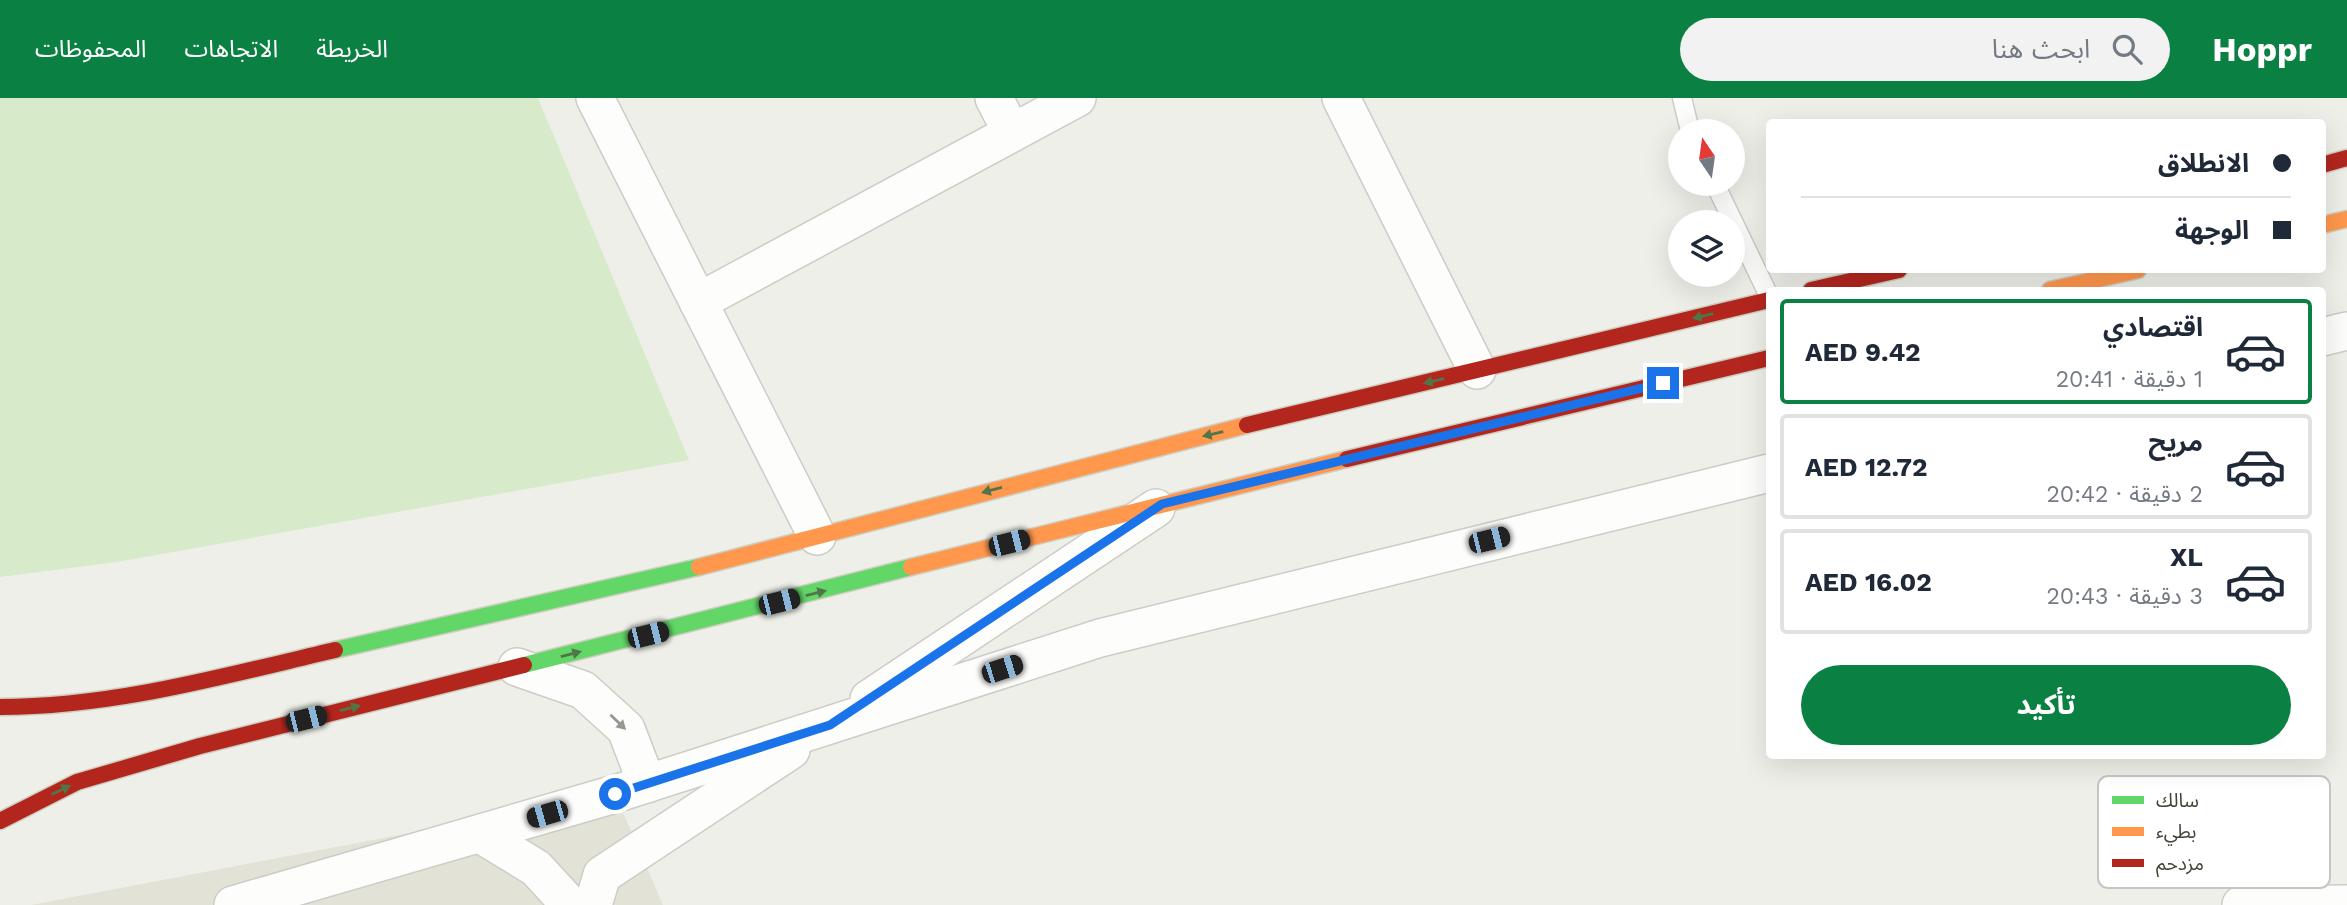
<!DOCTYPE html>
<html lang="ar">
<meta charset="utf-8">
<style>
body{margin:0;font-family:"Work Sans","Noto Sans Arabic",sans-serif;background:#f2f2f3;color:#1f2937;direction:rtl;height:100vh;display:flex;flex-direction:column;font-size:26px;white-space:nowrap}
*{box-sizing:border-box;margin:0}
p{font-size:23px;color:#747a83}
.icon{flex:none;width:38px;height:38px;fill:none;stroke:currentColor;stroke-width:2;stroke-linecap:round;stroke-linejoin:round}
.map{position:relative;flex:1;overflow:hidden;direction:ltr}
.details{position:absolute;left:1766px;top:189px;width:560px;height:472px;display:flex;flex-direction:column;background:#fff;border-radius:7px;box-shadow:0 7px 28px #0002;direction:rtl}
.details>*{flex:none}
.banner{position:absolute;left:1766px;top:21px;width:560px;height:154px;border-radius:7px;box-shadow:0 7px 28px #0002;direction:rtl;display:grid;align-content:center;height:154px;padding:0 35px;background:#fff}
.needle{width:46px;rotate:347deg}
.controls{position:absolute;left:1668px;top:21px;display:grid;gap:14px}
.controls a{display:grid;place-items:center;width:77px;height:77px;border-radius:50%;background:#fff;box-shadow:0 7px 28px #0002;font-size:35px}
.end{position:absolute;width:32px;height:32px;margin:-16px;border:9px solid #1a73e8;background:#fff;box-shadow:0 0 0 4px #fff}
.from{border-radius:50%}
.car{position:absolute;width:21px;height:42px;margin:-21px -10px;border-radius:9px;box-shadow:0 0 5px 2px #0007;background:linear-gradient(#222 24%,#8ab4d8 0 40%,#222 0 76%,#8ab4d8 0 86%,#222 0)}
.banner b{display:flex;align-items:center;gap:24px;height:66px;font-size:26px}
.banner b+b{border-top:2px solid #e0e1e3}
.banner i{width:18px;height:18px;background:#1f2937}
ul{padding:12px 0 0;list-style:none}
li{display:flex;align-items:center;gap:21px;height:105px;margin:0 14px 10px;padding:0 21px;border:4px solid #e0e1e3;border-radius:7px}
li div{flex:1}
li b{display:block;font-size:26px}
li em{font-style:normal;font-weight:700}
li.current{border-color:#0b8043}
li>.icon{width:63px;height:63px;stroke-width:1.5}
.action{display:flex;gap:14px;margin-top:auto;padding:14px 35px}
.action a{flex:1;height:80px;border-radius:42px;background:#0b8043;color:#fff;font-size:28px;font-weight:700;line-height:80px;text-align:center}
header{display:flex;align-items:center;gap:42px;box-sizing:border-box;height:98px;padding:0 35px;background:#0b8043;color:#fff}
header strong{font-size:33px}
nav{display:flex;gap:38px;margin-inline-start:auto;font-size:24px}
.search{width:490px;height:63px;background:#f2f2f3;display:flex;align-items:center;gap:18px;box-sizing:border-box;padding:0 24px;border-radius:38px;color:#747a83;font-size:26px}
.map>svg:first-child{display:block}
.residential{fill:#e3e2d6}
.green{fill:#d7eaca}
.lines{fill:none;stroke-linecap:round;stroke-linejoin:round}
.lane-casing{stroke:#cdcdc7;stroke-width:21}
.street-casing{stroke:#cdcdc7;stroke-width:40}
.fast-casing{stroke:#cecec0;stroke-width:19}
.slow-casing{stroke:#cecec0;stroke-width:19}
.jam-casing{stroke:#cecec0;stroke-width:19}
.lane{stroke:#fdfdfc;stroke-width:18}
.street{stroke:#fdfdfc;stroke-width:37}
.fast{stroke:#63d668;stroke-width:16}
.slow{stroke:#ff974d;stroke-width:16}
.jam{stroke:#b3261e;stroke-width:16}
.oneway{fill:#507647}
.oneway2{fill:#98968f}
.route{stroke:#1a73e8;stroke-width:9}
.key{fill:#fff;stroke:#c7c6c2;stroke-width:2}
.key-label{font-size:19px;fill:#454235}
</style>
<header>
<strong>Hoppr</strong>
<div class="search"><svg class="icon" aria-label="search" viewBox="0 0 24 24"><circle cx="10" cy="10" r="6"/><path d="M15 15l6 6"/></svg>ابحث هنا</div>
<nav><a>الخريطة</a><a>الاتجاهات</a><a>المحفوظات</a></nav>
</header>
<div class="map">
<svg width="2347" height="807" viewBox="0 0 2347 807">
<rect width="100%" height="100%" fill="#efefe9"/>
<path class="residential" d="M 615,696 L 663,807 L 31,807 Z"/>
<path class="green" d="M 0,0 L 538,0 L 689,362 L 117,464 L 0,479 Z"/>
<g class="lines">
<defs>
<path id="lane" d="M 1682,0 L 1690,33
M 1715,86 L 1769,198"/>
<path id="street" d="M 595,0 L 817,438
M 994,0 L 1012,35
M 1341,0 L 1477,272
M 698,204 L 1077,0
M 2322,239 L 2347,233
M 517,569 L 583,592 L 626,631 L 647,686
M 869,601 L 1156,410
M 480,736 L 536,770 L 570,807
M 233,807 L 615,696 L 1100,540 L 1769,375
M 593,807 L 602,777 L 791,652
M 2241,807 L 2347,806"/>
<path id="fast" d="M 335,552 L 699,469
M 524,567 L 911,469"/>
<path id="slow" d="M 2322,127 L 2347,121
M 2050,192 L 2138,172
M 699,469 L 1247,327
M 911,469 L 1347,361"/>
<path id="jam" d="M 2322,67 L 2347,60
M 1811,192 L 1899,172
M 1247,327 L 1769,202
M 1347,361 L 1769,260
M 0,609 C 114,609 224,578 335,552
M 0,723 L 77,684 L 200,648 L 524,567"/>
</defs>
<use href="#lane" class="lane-casing"/>
<use href="#street" class="street-casing"/>
<use href="#fast" class="fast-casing"/>
<use href="#slow" class="slow-casing"/>
<use href="#jam" class="jam-casing"/>
<use href="#lane" class="lane"/>
<use href="#street" class="street"/>
<use href="#fast" class="fast"/>
<use href="#slow" class="slow"/>
<use href="#jam" class="jam"/>
</g>
<defs><path id="oneway-solid" d="M-6-.8H1V-3.2L6.5 0L1 3.2V.8H-6Z" transform="scale(1.75)"/></defs>
<g class="oneway">
<use href="#oneway-solid" transform="translate(1703 218) rotate(167)"/>
<use href="#oneway-solid" transform="translate(1434 283) rotate(167)"/>
<use href="#oneway-solid" transform="translate(1213 336) rotate(167)"/>
<use href="#oneway-solid" transform="translate(992 392) rotate(165)"/>
<use href="#oneway-solid" transform="translate(816 495) rotate(-14)"/>
<use href="#oneway-solid" transform="translate(571 556) rotate(-14)"/>
<use href="#oneway-solid" transform="translate(350 610) rotate(-14)"/>
<use href="#oneway-solid" transform="translate(61 692) rotate(-26)"/>
</g>
<use class="oneway2" href="#oneway-solid" transform="translate(618 624) rotate(44)"/>
<g class="lines">
<path class="route" d="M 615,696 L 830,627 L 1162,406 L 1663,285"/>
</g>
<rect x="2098" y="678" width="232" height="112" rx="10" class="key"/>
<rect x="2112" y="698" width="32" height="8" fill="#63d668"/>
<rect x="2112" y="729" width="32" height="9" fill="#ff974d"/>
<rect x="2112" y="761" width="32" height="8" fill="#b3261e"/>
<g class="key-label">
<text x="2156" y="709">سالك</text>
<text x="2156" y="740">بطيء</text>
<text x="2156" y="772">مزدحم</text>
</g>
</svg>
<div class="controls">
<a><svg class="needle" viewBox="-14 -14 28 28"><path d="M0-13l5 13h-10z" fill="#e53935"/><path d="M0 13l5-13h-10z" fill="#747a83"/></svg></a>
<a><svg class="icon" aria-label="layers" viewBox="0 0 24 24"><path d="M12 4l9 5-9 5-9-5zM3 14l9 5 9-5"/></svg></a>
</div>
<i class="end from" style="left:615px;top:696px"></i>
<i class="end" style="left:1663px;top:285px"></i>
<i class="car" style="left:1489px;top:442px;rotate:76deg"></i>
<i class="car" style="left:1009px;top:445px;rotate:76deg"></i>
<i class="car" style="left:779px;top:504px;rotate:76deg"></i>
<i class="car" style="left:648px;top:537px;rotate:76deg"></i>
<i class="car" style="left:1002px;top:571px;rotate:72deg"></i>
<i class="car" style="left:306px;top:621px;rotate:76deg"></i>
<i class="car" style="left:547px;top:716px;rotate:254deg"></i>
<div class="banner">
<b><i class="from"></i>الانطلاق</b>
<b><i></i>الوجهة</b>
</div>
<section class="details">
<ul>
<li class="current"><svg class="icon" aria-label="car" viewBox="0 0 24 24"><path d="M5 17H2v-5l4-1 3-4h7l3 4 3 1v5h-3M9 17h6M6 11h13"/><circle cx="7" cy="17" r="2"/><circle cx="17" cy="17" r="2"/></svg><div><b>اقتصادي</b><p>1 دقيقة · 20:41</p></div><em>AED 9.42</em></li>
<li><svg class="icon" aria-label="car" viewBox="0 0 24 24"><path d="M5 17H2v-5l4-1 3-4h7l3 4 3 1v5h-3M9 17h6M6 11h13"/><circle cx="7" cy="17" r="2"/><circle cx="17" cy="17" r="2"/></svg><div><b>مريح</b><p>2 دقيقة · 20:42</p></div><em>AED 12.72</em></li>
<li><svg class="icon" aria-label="car" viewBox="0 0 24 24"><path d="M5 17H2v-5l4-1 3-4h7l3 4 3 1v5h-3M9 17h6M6 11h13"/><circle cx="7" cy="17" r="2"/><circle cx="17" cy="17" r="2"/></svg><div><b>XL</b><p>3 دقيقة · 20:43</p></div><em>AED 16.02</em></li>
</ul>
<div class="action"><a>تأكيد</a></div>
</section>
</div>
